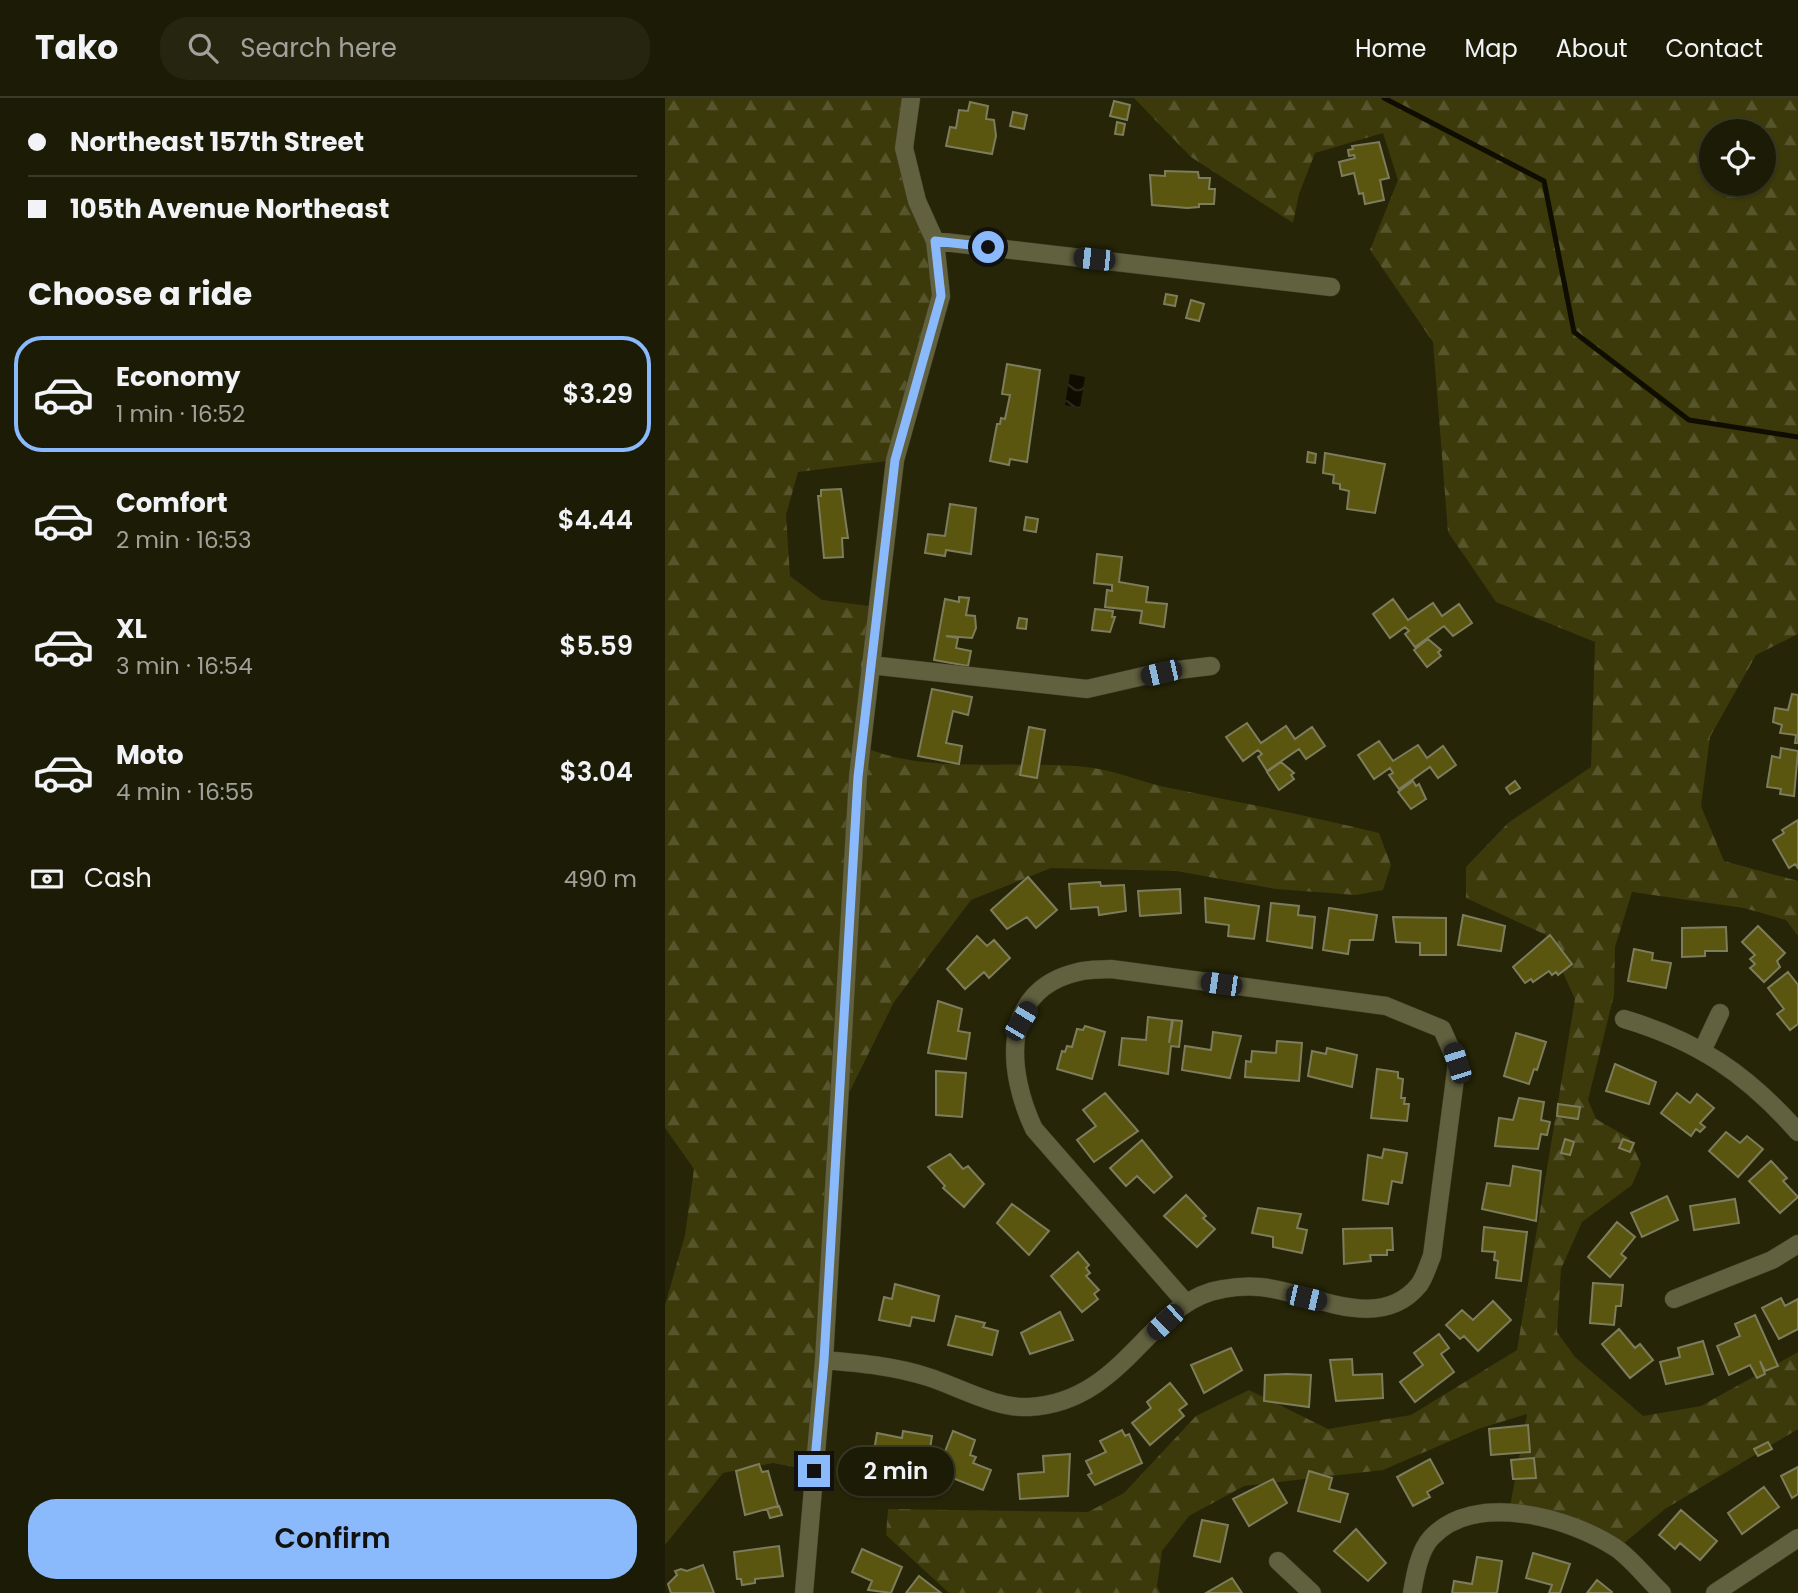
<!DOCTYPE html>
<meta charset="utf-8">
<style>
body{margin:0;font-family:Poppins,sans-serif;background:#252510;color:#f1f3f6;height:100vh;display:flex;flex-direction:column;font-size:26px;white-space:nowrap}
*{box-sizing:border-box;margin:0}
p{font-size:23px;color:#a0a19b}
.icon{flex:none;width:38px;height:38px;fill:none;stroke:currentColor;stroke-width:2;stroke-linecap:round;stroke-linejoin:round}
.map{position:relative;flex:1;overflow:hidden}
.details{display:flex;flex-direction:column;background:#1c1c06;width:665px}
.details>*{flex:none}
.top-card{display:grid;align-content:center;height:154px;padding:0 28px;background:#1c1c06}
.fabs{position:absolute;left:1034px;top:21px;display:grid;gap:14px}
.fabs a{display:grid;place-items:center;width:77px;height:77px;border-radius:50%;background:#1c1c06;box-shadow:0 2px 5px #0004,0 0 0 2px #3a3a28;font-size:35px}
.end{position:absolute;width:32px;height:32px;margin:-16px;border:9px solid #8abafc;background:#111;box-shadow:0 0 0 4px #111}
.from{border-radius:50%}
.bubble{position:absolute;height:49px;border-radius:24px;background:#1c1c06;box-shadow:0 2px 5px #0004,0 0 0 2px #3a3a28;font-size:23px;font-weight:600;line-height:49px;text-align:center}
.car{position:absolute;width:21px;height:42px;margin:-21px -10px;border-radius:9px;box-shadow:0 0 5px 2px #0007;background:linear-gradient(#222 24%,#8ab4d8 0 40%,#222 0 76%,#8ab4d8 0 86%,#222 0)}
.top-card b{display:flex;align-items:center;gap:24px;height:66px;font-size:26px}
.top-card b+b{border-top:2px solid #3a3a28}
.top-card i{width:18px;height:18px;background:#f1f3f6}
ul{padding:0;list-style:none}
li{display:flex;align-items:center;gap:21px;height:116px;margin:0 14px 10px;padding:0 14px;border:4px solid transparent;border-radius:28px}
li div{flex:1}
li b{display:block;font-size:26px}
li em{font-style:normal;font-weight:600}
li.current{border-color:#8abafc}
li>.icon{width:63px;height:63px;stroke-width:1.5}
h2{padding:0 28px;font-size:32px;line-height:84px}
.pay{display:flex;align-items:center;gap:18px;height:77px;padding:0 28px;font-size:26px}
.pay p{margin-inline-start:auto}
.action{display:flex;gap:14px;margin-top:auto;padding:14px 28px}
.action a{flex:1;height:80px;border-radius:28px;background:#8abafc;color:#111;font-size:28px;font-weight:600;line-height:80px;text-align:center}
header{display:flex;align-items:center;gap:42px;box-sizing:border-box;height:98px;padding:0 35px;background:#1c1c06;border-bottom:2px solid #3a3a28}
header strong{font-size:33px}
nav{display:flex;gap:38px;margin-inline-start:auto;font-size:24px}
.search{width:490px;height:63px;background:#252510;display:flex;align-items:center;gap:18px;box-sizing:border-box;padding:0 24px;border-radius:28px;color:#a0a19b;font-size:26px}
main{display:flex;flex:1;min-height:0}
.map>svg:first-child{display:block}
.forest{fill:url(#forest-firs);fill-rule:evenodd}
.water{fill:url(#water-waves)}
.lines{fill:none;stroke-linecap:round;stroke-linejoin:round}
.stream{stroke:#0f0d00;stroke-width:5}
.building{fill:#5a5610;stroke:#7d7c5c;stroke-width:2}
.minor-casing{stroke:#424126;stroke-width:19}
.minor{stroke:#61603f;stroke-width:18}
.route{stroke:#8abafc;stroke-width:9}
</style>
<header>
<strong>Tako</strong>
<div class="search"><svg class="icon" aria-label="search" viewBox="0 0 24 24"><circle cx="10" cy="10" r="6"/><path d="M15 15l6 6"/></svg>Search here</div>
<nav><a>Home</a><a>Map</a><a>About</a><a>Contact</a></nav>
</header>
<main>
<section class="details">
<div class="top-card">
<b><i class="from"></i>Northeast 157th Street</b>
<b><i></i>105th Avenue Northeast</b>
</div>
<h2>Choose a ride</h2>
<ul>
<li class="current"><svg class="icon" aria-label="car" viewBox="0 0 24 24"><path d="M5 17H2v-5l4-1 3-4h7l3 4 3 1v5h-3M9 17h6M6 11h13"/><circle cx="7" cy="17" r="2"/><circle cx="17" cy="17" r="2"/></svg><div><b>Economy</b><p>1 min · 16:52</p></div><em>$3.29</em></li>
<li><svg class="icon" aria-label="car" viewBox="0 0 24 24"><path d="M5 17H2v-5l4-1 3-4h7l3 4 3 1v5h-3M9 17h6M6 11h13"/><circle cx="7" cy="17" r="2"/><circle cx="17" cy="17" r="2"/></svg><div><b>Comfort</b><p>2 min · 16:53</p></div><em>$4.44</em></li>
<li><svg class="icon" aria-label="car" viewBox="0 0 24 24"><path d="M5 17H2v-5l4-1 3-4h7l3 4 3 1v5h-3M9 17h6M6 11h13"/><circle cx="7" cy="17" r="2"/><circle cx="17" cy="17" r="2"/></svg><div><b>XL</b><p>3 min · 16:54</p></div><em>$5.59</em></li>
<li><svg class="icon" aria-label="car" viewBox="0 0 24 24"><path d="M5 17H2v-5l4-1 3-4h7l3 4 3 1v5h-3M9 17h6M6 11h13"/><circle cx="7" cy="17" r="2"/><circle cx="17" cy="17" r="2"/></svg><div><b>Moto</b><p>4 min · 16:55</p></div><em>$3.04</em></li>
</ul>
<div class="pay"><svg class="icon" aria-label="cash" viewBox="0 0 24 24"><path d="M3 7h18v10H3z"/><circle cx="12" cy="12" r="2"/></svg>Cash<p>490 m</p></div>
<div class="action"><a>Confirm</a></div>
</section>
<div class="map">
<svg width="1133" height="1495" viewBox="0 0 1133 1495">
<defs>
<pattern id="forest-firs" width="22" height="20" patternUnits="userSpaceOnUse" patternTransform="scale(1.75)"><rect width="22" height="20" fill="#3c390a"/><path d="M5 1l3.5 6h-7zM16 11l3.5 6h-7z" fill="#57552c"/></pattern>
<pattern id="water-waves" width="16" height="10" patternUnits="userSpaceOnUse" patternTransform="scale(1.75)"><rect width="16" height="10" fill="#0f0d00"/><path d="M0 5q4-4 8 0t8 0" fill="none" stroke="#312f24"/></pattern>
</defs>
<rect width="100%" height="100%" fill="#262508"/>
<path class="forest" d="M 0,0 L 246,0 L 239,50 L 276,198 L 230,362 L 133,374 L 121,417 L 125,478 L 157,502 L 212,509 L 197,648 C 262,679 362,659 434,671 C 456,675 478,684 500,689 C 572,704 643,717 714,735 L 726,767 L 718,792 L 691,797 L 611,791 L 511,773 L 386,770 L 306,802 L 229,904 L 174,1015 L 149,1373 L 108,1365 L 58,1375 L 0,1447 L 0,1207 L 20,1137 L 29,1071 L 0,1030 Z
M 469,0 L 1133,0 L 1133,536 L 1091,557 L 1045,639 L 1036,708 L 1059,763 L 1133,783 L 1133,838 L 1121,822 L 1079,810 L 967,794 L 950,849 L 949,897 L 923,1002 L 931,1021 L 964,1040 L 976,1066 L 967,1087 L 917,1124 L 896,1171 L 892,1234 L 910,1259 L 978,1318 L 1036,1308 L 1133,1254 L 1133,1331 L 1000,1411 L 952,1451 L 844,1414 L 862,1316 L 813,1331 L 718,1372 L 579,1388 L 524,1418 L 497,1453 L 492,1488 L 495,1495 L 284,1495 L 221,1437 L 223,1411 L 423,1414 L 459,1395 L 531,1318 L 584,1292 L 663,1331 L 746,1317 L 852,1252 L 910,901 L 881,837 L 801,800 L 801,769 L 843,725 L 926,669 L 930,544 L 831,504 L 783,434 L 768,244 L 705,152 L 733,82 L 718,35 L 650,55 L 634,96 L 628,125 L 526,59 ZM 1046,33 L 1099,33 L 1099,86 L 1046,86 Z"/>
<path class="water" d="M 405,276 L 420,279 L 415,310 L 400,307 Z"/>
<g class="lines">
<path class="stream" d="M 719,0 L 879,83 L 909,234 L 1024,322 L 1133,339"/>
</g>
<path class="building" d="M 449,3 L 465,7 L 462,22 L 445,18 Z
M 305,4 L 323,8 L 321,21 L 329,22 L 331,38 L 327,56 L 281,48 L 285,29 L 291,30 L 294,12 L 303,13 Z
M 348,14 L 362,17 L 359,31 L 345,28 Z
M 452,24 L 460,26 L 458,37 L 450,36 Z
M 714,44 L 724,80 L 715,82 L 719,102 L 700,106 L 698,95 L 694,96 L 689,75 L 677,78 L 674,64 L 690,60 L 689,57 L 684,58 L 683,52 L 688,51 L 687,48 Z
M 500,73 L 533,74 L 534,80 L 545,80 L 544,91 L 550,91 L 549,106 L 534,106 L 534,109 L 522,110 L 487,107 L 485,77 L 500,78 Z
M 501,196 L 512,198 L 510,208 L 499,206 Z
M 526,202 L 539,206 L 534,223 L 521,220 Z
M 342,266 L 375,272 L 362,364 L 345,361 L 344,367 L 325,363 L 332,326 L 335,326 L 336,320 L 340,321 L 345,297 L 337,296 Z
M 643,354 L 651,356 L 650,365 L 642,364 Z
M 660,355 L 720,366 L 710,415 L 682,411 L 684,393 L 675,391 L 675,386 L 668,385 L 669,377 L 658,375 Z
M 176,391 L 183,440 L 177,440 L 178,459 L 159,460 L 153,398 L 156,398 L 156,392 Z
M 285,406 L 311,410 L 306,456 L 281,452 L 280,458 L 260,455 L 263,436 L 280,438 Z
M 361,419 L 373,421 L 371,434 L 359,432 Z
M 432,456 L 457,459 L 454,484 L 483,489 L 481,504 L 502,506 L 499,529 L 475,525 L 477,513 L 440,509 L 442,492 L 447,493 L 447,487 L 429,485 Z
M 294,499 L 304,500 L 301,517 L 310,518 L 311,530 L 307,540 L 281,538 L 293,540 L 291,550 L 306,553 L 303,568 L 269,562 L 280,501 L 294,504 Z
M 728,501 L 743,522 L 768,505 L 777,518 L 794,506 L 807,525 L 788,538 L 779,528 L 750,549 L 740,536 L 744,533 L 740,529 L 725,540 L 708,516 Z
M 430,511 L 448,513 L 447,519 L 450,519 L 445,534 L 427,532 Z
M 354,520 L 362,521 L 361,531 L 352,530 Z
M 763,541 L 776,552 L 773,554 L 776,558 L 762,569 L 749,552 Z
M 267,591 L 307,599 L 303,617 L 288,613 L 281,645 L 297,648 L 294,666 L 253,658 Z
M 1127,596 L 1133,597 L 1133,645 L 1130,645 L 1131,637 L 1115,635 L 1117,627 L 1108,624 L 1110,610 L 1123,612 Z
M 582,625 L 596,645 L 621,628 L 630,641 L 647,629 L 660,648 L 641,661 L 634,651 L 602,673 L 593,659 L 597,656 L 593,652 L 578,663 L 561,639 Z
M 364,629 L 380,632 L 372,680 L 355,677 Z
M 714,643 L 728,663 L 753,647 L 762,660 L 778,648 L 791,667 L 773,680 L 765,669 L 734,691 L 724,677 L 728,675 L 725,670 L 709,681 L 693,657 Z
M 1116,650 L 1133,653 L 1129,698 L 1115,696 L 1116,691 L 1102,689 L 1107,658 L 1115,660 Z
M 616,664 L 629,675 L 626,677 L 629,681 L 614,692 L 602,674 Z
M 748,683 L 751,688 L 754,686 L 761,701 L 746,711 L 733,694 Z
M 850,683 L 855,690 L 845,696 L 841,690 Z
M 1133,722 L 1133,770 L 1130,766 L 1124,770 L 1108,742 L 1119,735 L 1117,732 Z
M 363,779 L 392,812 L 371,830 L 362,819 L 342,831 L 326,812 Z
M 435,784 L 436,788 L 459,787 L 461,813 L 434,817 L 433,809 L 406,811 L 404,786 Z
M 515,791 L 516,815 L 475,818 L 473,793 Z
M 540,800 L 594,808 L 589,841 L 563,838 L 564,827 L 541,824 Z
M 606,805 L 634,808 L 633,817 L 650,819 L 647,850 L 602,843 Z
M 664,810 L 712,817 L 708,842 L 685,842 L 683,856 L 658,852 Z
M 798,817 L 840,828 L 836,853 L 793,847 Z
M 728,819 L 781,820 L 781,857 L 755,857 L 755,845 L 731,844 Z
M 1093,828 L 1120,855 L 1112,863 L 1115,869 L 1099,884 L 1085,870 L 1090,866 L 1085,861 L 1090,857 L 1077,844 Z
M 1061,829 L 1062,853 L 1040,853 L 1040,858 L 1017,859 L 1017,830 Z
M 885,837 L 907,866 L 893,877 L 891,874 L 887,877 L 884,873 L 868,884 L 866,881 L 860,885 L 848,869 Z
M 312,838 L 322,848 L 329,842 L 345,860 L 324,880 L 319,874 L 300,891 L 282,871 Z
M 969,851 L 988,855 L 987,862 L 1006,865 L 1001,890 L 963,883 Z
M 1123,874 L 1133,887 L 1133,926 L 1125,932 L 1112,916 L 1119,911 L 1103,890 Z
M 273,903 L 297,911 L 293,933 L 305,935 L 301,961 L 263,955 Z
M 483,919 L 507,922 L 504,945 L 508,922 L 517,923 L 514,949 L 506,948 L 503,976 L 454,967 L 457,940 L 481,942 Z
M 420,928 L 440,934 L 427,981 L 392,971 L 397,953 L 400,954 L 402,948 L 407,949 L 412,931 L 418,932 Z
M 548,934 L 576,938 L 565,980 L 517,972 L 520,948 L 546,952 Z
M 851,935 L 881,944 L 872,972 L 869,971 L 864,986 L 839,978 Z
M 612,943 L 637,945 L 634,983 L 580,979 L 581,963 L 586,964 L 587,953 L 611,955 Z
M 662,950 L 692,957 L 687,989 L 643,978 L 647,953 L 661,956 Z
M 950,966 L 991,984 L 984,1006 L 941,993 Z
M 712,971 L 733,974 L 733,980 L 738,981 L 736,1000 L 740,1000 L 739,1006 L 744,1006 L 742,1023 L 706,1020 Z
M 271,973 L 301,975 L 297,1019 L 271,1017 Z
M 440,995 L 473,1033 L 429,1064 L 412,1042 L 431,1028 L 418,1012 Z
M 1012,995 L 1025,1005 L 1032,996 L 1049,1010 L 1035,1025 L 1040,1029 L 1035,1034 L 1031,1031 L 1026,1038 L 996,1015 Z
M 854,1000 L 879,1004 L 876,1022 L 885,1024 L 882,1037 L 876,1036 L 873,1051 L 830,1048 L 834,1020 L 848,1022 Z
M 893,1006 L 915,1009 L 913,1021 L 892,1018 Z
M 1061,1034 L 1075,1045 L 1082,1038 L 1098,1051 L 1073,1079 L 1044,1053 Z
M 900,1041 L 909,1044 L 905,1057 L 896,1055 Z
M 958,1041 L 969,1045 L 965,1054 L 954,1050 Z
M 477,1042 L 507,1079 L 489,1095 L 472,1078 L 461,1088 L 445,1070 Z
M 719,1051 L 742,1055 L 737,1085 L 727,1083 L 723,1106 L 698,1102 L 703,1057 L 717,1060 Z
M 285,1056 L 298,1071 L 303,1068 L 319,1086 L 299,1109 L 278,1090 L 280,1088 L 263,1069 Z
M 1106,1063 L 1122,1080 L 1118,1083 L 1133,1099 L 1115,1115 L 1084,1083 Z
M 848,1068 L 876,1073 L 871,1123 L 817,1111 L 822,1085 L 845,1088 Z
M 521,1097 L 541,1118 L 538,1120 L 550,1131 L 532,1149 L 499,1118 Z
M 1002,1098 L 1013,1122 L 977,1139 L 966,1115 Z
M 1070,1101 L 1074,1125 L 1029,1132 L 1025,1108 Z
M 347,1106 L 384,1133 L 364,1157 L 332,1125 Z
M 593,1110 L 636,1116 L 632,1130 L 642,1132 L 637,1155 L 608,1149 L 608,1139 L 587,1135 Z
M 952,1124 L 970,1139 L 956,1156 L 961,1160 L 945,1179 L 923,1159 Z
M 819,1129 L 862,1134 L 856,1183 L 831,1180 L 833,1163 L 829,1162 L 830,1154 L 817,1153 Z
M 727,1130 L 728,1152 L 722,1152 L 722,1157 L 705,1157 L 706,1163 L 679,1166 L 678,1131 Z
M 413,1154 L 424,1167 L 421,1170 L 425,1175 L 421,1178 L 434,1192 L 429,1196 L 433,1201 L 417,1214 L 386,1178 Z
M 928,1185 L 958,1187 L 956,1208 L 951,1208 L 949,1227 L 925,1225 Z
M 230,1186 L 274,1198 L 269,1223 L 247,1219 L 245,1228 L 214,1222 L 219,1199 L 227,1201 Z
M 1116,1200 L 1120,1208 L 1133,1201 L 1133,1231 L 1114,1241 L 1097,1210 Z
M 828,1203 L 846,1222 L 813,1253 L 799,1238 L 795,1241 L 781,1227 L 797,1212 L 808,1222 Z
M 395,1214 L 408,1242 L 365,1256 L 356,1235 Z
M 1090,1217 L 1113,1268 L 1100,1273 L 1095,1263 L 1100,1276 L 1092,1280 L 1085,1267 L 1064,1277 L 1052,1248 L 1075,1238 L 1070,1226 Z
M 291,1218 L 320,1225 L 318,1229 L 333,1233 L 327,1257 L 283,1247 Z
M 954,1231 L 970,1250 L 975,1246 L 988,1262 L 965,1280 L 937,1246 Z
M 774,1236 L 784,1250 L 776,1256 L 789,1274 L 750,1304 L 735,1284 L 758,1267 L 749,1255 Z
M 1038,1243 L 1048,1276 L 1001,1286 L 995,1264 L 1015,1259 L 1013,1250 Z
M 566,1250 L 577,1272 L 539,1295 L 526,1267 Z
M 687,1261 L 688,1277 L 717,1276 L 718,1300 L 671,1303 L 665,1262 Z
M 622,1276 L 646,1277 L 644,1309 L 599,1303 L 600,1277 Z
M 505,1285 L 522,1306 L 514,1312 L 519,1318 L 485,1347 L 467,1325 L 486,1310 L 482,1304 Z
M 863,1327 L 865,1354 L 826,1357 L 824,1331 Z
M 457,1332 L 460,1338 L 464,1336 L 477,1365 L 430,1387 L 423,1377 L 427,1375 L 421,1363 L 441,1354 L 435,1343 Z
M 238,1333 L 267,1338 L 262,1369 L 208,1359 L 212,1335 L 237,1340 Z
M 288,1333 L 310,1342 L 305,1357 L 311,1359 L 308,1365 L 326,1372 L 318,1392 L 272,1374 Z
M 1103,1344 L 1107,1351 L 1093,1358 L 1089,1351 Z
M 405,1356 L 403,1398 L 355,1401 L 353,1376 L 379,1374 L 378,1358 Z
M 869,1360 L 871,1380 L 848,1381 L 846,1362 Z
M 765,1361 L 778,1385 L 762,1394 L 765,1399 L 748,1408 L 732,1379 Z
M 94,1366 L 97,1374 L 103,1373 L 113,1408 L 80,1417 L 71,1373 Z
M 1133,1369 L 1133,1396 L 1127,1400 L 1116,1378 Z
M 644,1373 L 667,1380 L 664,1391 L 683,1396 L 675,1424 L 633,1413 Z
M 608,1381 L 622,1405 L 584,1428 L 568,1401 Z
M 1099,1389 L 1114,1409 L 1077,1436 L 1063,1415 Z
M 114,1408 L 117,1417 L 105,1420 L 102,1411 Z
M 1016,1412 L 1052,1443 L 1035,1462 L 1015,1445 L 1010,1451 L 994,1437 Z
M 537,1422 L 563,1427 L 555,1464 L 529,1458 Z
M 691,1431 L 721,1465 L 703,1483 L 669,1453 Z
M 114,1448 L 118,1478 L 90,1481 L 90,1485 L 77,1487 L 76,1481 L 72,1481 L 69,1454 Z
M 197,1451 L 237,1469 L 226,1495 L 203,1492 L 207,1483 L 187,1474 Z
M 868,1455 L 905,1466 L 895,1495 L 884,1495 L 887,1487 L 861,1480 Z
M 812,1459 L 837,1463 L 832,1495 L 787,1495 L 789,1483 L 807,1486 Z
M 38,1467 L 49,1495 L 6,1495 L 3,1486 L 12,1477 L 10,1473 L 16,1471 L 22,1473 Z
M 254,1478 L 276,1495 L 241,1495 Z
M 567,1480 L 577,1495 L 541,1495 Z
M 932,1482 L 947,1494 L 946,1495 L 922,1495 Z"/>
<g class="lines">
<defs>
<path id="minor" d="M 270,143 L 666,189
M 205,567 L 422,591 L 496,574 L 546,568
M 959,921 C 1033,943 1082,976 1133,1034
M 1038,951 L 1055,915
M 1009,1201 L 1107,1162 L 1133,1146
M 159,1262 C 194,1265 229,1268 263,1279 C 294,1289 332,1311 364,1309 C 461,1304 484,1202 558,1191 C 569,1189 583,1188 595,1189 C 645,1193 713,1237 754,1187 C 760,1179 763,1167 767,1158 L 792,965 L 777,931 L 721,908 L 446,871 C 435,872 424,871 413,874 C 334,892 342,974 369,1031 L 521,1205
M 613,1463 L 647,1495
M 139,1495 L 159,1262 L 193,679 L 230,362 L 276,198 L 270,143 L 252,103 L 239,50 L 246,0
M 747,1495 C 750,1478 754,1453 766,1440 C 809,1393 904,1419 951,1450 C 968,1462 982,1481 997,1495
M 1050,1495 L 1133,1440"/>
</defs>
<use href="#minor" class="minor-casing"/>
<use href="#minor" class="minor"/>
</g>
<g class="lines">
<path class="route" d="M 149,1373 L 159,1262 L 193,679 L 230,362 L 276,198 L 270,143 L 323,149"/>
</g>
</svg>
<div class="fabs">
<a><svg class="icon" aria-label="locate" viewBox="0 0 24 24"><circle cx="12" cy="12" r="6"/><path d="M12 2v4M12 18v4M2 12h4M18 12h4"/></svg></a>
</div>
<i class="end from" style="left:323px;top:149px"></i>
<i class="end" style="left:149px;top:1373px"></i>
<div class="bubble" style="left:173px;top:1349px;width:116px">2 min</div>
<i class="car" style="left:429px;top:161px;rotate:276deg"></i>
<i class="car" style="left:496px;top:575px;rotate:257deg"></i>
<i class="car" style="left:556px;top:886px;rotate:278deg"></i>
<i class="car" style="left:356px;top:923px;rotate:31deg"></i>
<i class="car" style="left:792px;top:965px;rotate:342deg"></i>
<i class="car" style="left:641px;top:1200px;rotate:103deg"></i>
<i class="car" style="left:500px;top:1224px;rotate:227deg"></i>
</div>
</main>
